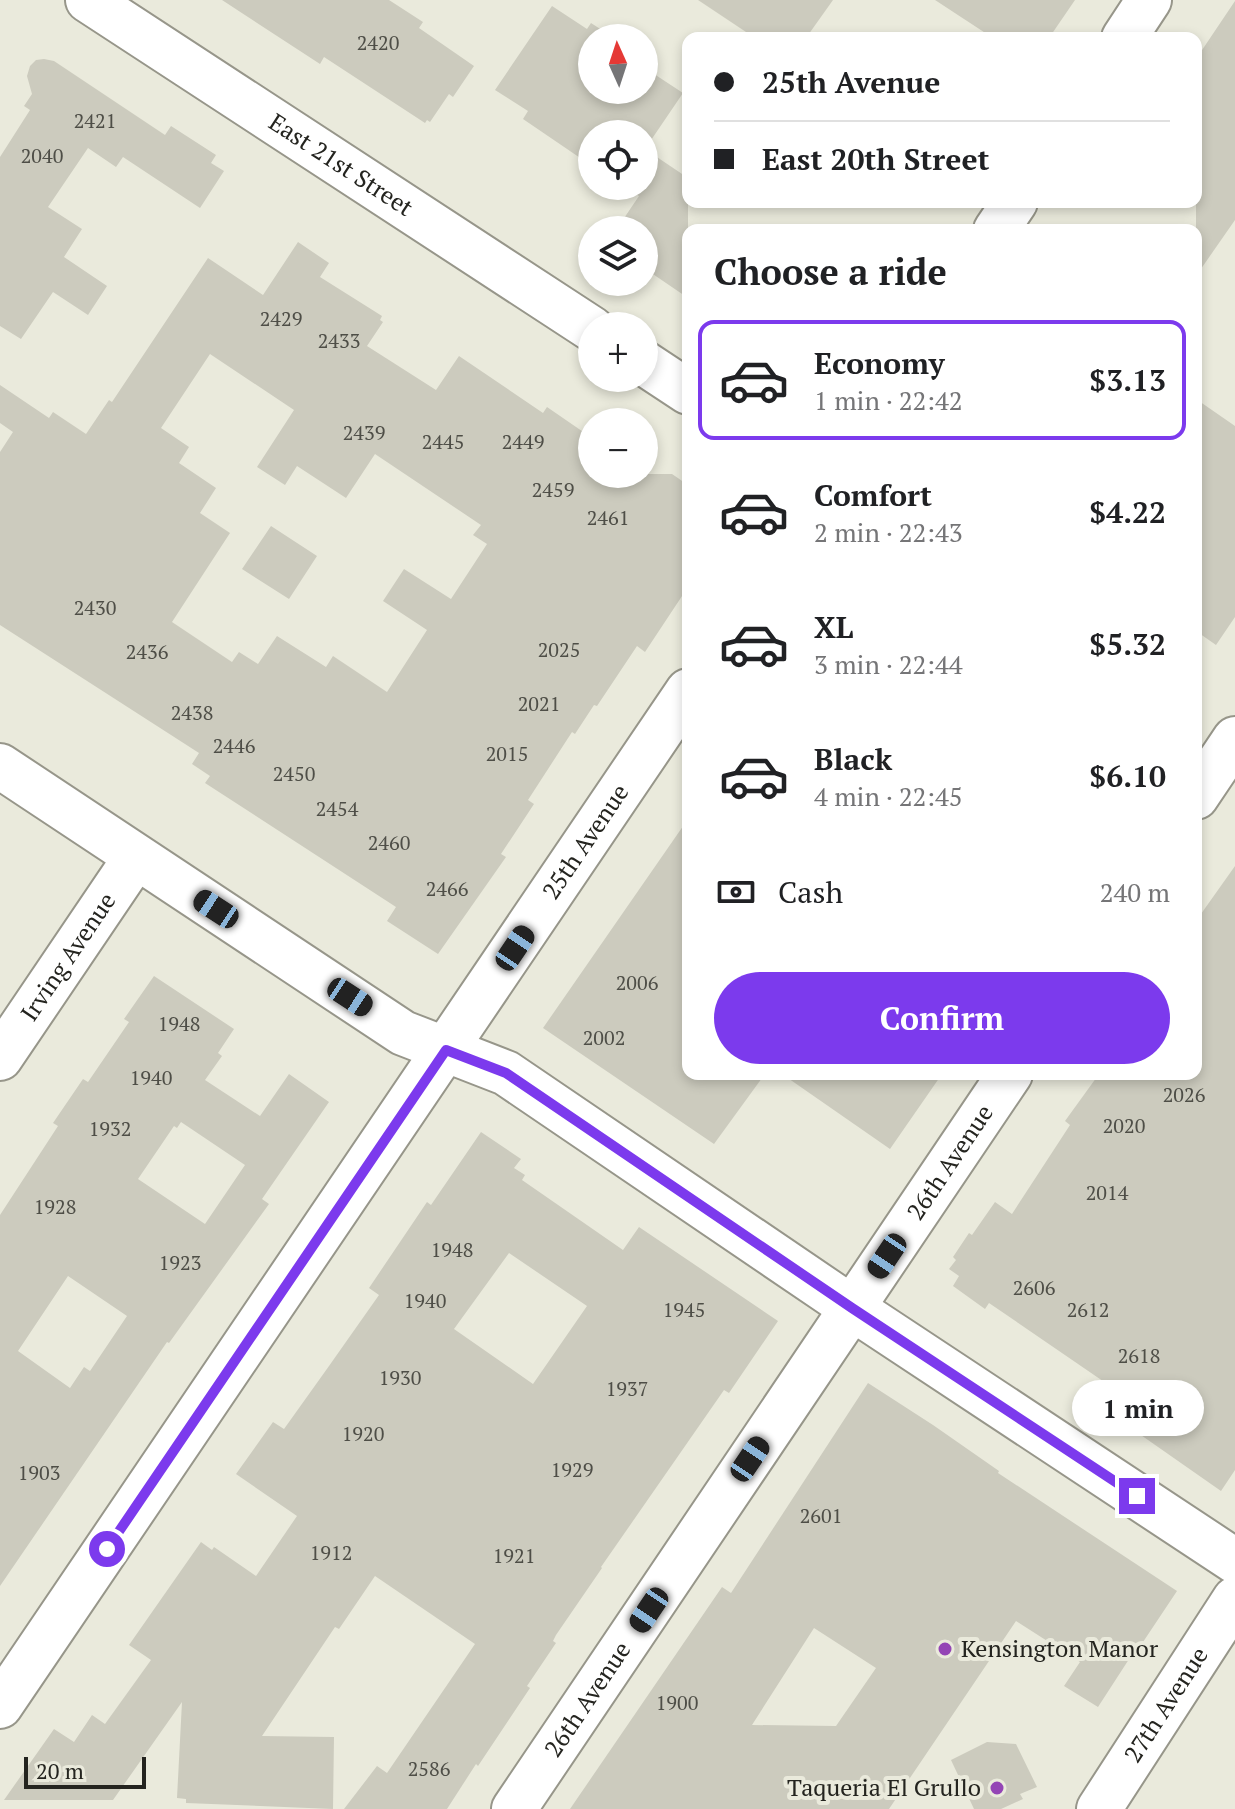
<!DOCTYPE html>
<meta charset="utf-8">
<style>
body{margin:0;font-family:"PT Serif",serif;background:#f2f2f2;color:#202124;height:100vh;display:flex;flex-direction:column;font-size:30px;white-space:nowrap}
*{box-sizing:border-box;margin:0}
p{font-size:26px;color:#757577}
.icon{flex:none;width:44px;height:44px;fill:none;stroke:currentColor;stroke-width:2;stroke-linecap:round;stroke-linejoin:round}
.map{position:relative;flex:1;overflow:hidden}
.sheet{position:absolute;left:682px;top:224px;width:520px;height:856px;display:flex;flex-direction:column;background:#fff;border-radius:16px;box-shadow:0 4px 12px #0003}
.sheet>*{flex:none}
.hud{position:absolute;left:682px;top:32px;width:520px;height:176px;border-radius:16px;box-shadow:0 4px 12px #0003;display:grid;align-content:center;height:176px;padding:0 32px;background:#fff}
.needle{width:52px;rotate:357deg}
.fabs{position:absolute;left:578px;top:24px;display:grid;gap:16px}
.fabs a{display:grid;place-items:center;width:80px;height:80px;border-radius:50%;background:#fff;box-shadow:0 4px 12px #0003;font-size:40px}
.scale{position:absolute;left:24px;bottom:20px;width:122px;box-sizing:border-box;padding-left:8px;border:4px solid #24241f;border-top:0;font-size:22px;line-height:28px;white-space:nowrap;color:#24241f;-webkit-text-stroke:6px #eaeadc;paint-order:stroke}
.end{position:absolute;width:36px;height:36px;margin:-18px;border:10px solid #7c3aed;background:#fff;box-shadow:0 0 0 4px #fff}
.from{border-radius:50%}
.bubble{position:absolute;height:56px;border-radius:28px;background:#fff;box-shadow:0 4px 12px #0003;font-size:26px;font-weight:700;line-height:56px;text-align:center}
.car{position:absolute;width:24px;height:48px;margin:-24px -12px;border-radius:10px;box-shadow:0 0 6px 2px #0007;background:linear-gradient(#222 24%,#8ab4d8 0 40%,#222 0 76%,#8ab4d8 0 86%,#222 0)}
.hud b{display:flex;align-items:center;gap:28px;height:76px;font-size:30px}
.hud b+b{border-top:2px solid #e0e0e0}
.hud i{width:20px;height:20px;background:#202124}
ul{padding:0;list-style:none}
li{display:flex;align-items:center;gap:24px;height:120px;margin:0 16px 12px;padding:0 16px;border:4px solid transparent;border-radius:16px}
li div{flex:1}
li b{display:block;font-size:30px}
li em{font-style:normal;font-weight:700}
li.selected{border-color:#7c3aed}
li>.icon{width:72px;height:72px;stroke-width:1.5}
h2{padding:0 32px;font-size:36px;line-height:96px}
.pay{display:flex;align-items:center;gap:20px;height:88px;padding:0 32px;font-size:30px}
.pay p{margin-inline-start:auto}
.button{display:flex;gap:16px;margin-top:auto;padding:16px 32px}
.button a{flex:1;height:92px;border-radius:48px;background:#7c3aed;color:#fff;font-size:32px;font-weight:700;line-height:92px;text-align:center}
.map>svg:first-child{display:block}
.building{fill:#cccbbe;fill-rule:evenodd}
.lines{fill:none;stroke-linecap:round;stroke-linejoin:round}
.minor-casing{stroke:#97968a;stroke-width:48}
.minor{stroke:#fff;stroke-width:44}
.route{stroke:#7c3aed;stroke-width:10}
.poi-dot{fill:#9445b5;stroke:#eaeadc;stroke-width:3}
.labels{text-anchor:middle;stroke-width:8;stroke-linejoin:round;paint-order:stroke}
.number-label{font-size:20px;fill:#4e4e47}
.street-label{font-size:24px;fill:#24241f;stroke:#eaeadc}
.poi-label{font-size:24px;fill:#24241f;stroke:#eaeadc;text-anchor:start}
</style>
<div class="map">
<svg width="1235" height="1809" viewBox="0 0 1235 1809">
<rect width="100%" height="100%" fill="#eaeadc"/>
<path class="building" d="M 222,0 L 389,0 L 423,22 L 419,28 L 474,66 L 453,97 L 449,94 L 430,122 L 427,120 L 425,123 L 324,57 L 320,64 Z
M 698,0 L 833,0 L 806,38 L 755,38 Z
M 935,0 L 1075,0 L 1049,38 L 993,38 Z
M 1235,1 L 1235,220 L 1196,276 L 1196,59 Z
M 552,6 L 587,29 L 591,23 L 614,38 L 592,38 L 592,90 L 644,90 L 644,57 L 655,65 L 651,72 L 683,93 L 645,149 L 688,178 L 688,298 L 644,268 L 644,230 L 616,230 L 639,196 L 624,186 L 644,186 L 644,134 L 592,134 L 592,166 L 523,119 L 528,111 L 495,90 Z
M 44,59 L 54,61 L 165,135 L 171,126 L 216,155 L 211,163 L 224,171 L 200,208 L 123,157 L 116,167 L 88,148 L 48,207 L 82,229 L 64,257 L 107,286 L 88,315 L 53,292 L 21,339 L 0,326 L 0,157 L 30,110 L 24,106 L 32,94 L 27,76 L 30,66 L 36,60 Z
M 298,242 L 329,263 L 320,277 L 382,316 L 380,320 L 383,322 L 367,346 L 436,390 L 459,356 L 543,413 L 547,407 L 592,438 L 592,474 L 672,474 L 688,485 L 688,587 L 645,652 L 637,646 L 597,706 L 594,705 L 575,734 L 572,732 L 528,800 L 534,804 L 501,854 L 506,857 L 438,954 L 387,921 L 396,907 L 205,783 L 210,776 L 192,764 L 199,753 L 0,625 L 0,452 L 13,432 L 0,423 L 0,385 L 49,418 L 53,412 L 86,434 L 109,400 L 112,402 L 208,258 L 263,295 ZM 210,354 L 294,410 L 257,467 L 285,485 L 297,466 L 346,498 L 375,454 L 481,525 L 473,535 L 487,544 L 451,599 L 404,569 L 383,601 L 427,630 L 387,692 L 333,656 L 326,667 L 277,636 L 258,664 L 239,652 L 232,662 L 172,622 L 230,533 L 200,513 L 216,488 L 179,463 L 189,447 L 161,428 Z
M 1196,399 L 1235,426 L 1235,617 L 1216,645 L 1196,631 Z
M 271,526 L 317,556 L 289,599 L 242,569 Z
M 688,819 L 688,1074 L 765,1074 L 714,1144 L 543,1028 Z
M 1235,866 L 1235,1470 L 1221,1491 L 1138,1433 L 1151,1414 L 989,1303 L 985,1309 L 953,1286 L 959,1276 L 949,1269 L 956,1260 L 953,1257 L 969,1233 L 972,1235 L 995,1202 L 1012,1214 L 1070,1125 L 1065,1121 L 1099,1074 L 1196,1074 L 1196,921 Z
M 154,976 L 234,1029 L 218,1053 L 222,1056 L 205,1080 L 260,1116 L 289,1074 L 329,1102 L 262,1199 L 269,1204 L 169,1343 L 167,1342 L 0,1586 L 0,1215 L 58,1126 L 53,1123 L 83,1079 L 88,1082 L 129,1022 L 124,1019 ZM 181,1122 L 245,1165 L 205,1224 L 138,1179 L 174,1126 L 177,1128 ZM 68,1276 L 127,1316 L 90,1371 L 84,1367 L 70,1388 L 18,1351 Z
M 782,1074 L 942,1074 L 890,1149 Z
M 481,1132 L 521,1159 L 514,1168 L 525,1175 L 522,1180 L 623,1250 L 639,1227 L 778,1321 L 729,1393 L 724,1390 L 601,1567 L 602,1568 L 556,1635 L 553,1641 L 556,1643 L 527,1686 L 530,1688 L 478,1766 L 476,1764 L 447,1809 L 344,1809 L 377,1766 L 387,1773 L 475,1644 L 375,1576 L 339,1629 L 335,1627 L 262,1736 L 334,1737 L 333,1809 L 186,1803 L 186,1799 L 177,1798 L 182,1702 L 113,1800 L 4,1800 L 54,1729 L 74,1742 L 92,1715 L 105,1724 L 151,1660 L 129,1645 L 201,1542 L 212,1550 L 214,1547 L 256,1576 L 297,1516 L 236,1474 L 273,1422 L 284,1429 L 329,1366 L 379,1295 L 369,1288 L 427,1202 L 431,1205 ZM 509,1253 L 587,1306 L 533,1384 L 454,1329 Z
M 868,1383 L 933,1425 L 999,1471 L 998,1473 L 1177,1591 L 1135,1654 L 1133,1653 L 1098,1707 L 1064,1686 L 1080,1662 L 1016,1621 L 889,1809 L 570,1809 L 722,1587 L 731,1593 ZM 814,1628 L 876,1668 L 836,1726 L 752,1725 Z
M 987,1742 L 1016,1744 L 1037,1787 L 1020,1794 L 1023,1799 L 1001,1809 L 974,1809 L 951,1760 Z"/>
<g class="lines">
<defs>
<g id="minor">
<path id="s1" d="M 88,0 L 592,329"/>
<path d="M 1124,38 L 1149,0"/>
<path d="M 996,230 L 1015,202"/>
<path d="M 644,363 L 688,392"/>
<path d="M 0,766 L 403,1033 L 506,1073 L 852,1308 L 1235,1561"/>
<path d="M 1196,797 L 1235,739"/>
<path id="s2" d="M 0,1058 L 136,857"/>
<path id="s3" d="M 0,1706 L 688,691"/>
<path id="s4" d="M 514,1809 L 1010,1074"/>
<path id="s5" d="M 1099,1809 L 1235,1599"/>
</g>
</defs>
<use href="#minor" class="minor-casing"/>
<use href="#minor" class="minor"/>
</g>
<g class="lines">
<path class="route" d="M 107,1549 L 446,1050 L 506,1073 L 852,1308 L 1137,1496"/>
</g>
<g class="poi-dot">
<circle cx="945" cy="1649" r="8"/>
<circle cx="997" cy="1788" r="8"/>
</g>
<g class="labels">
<g class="number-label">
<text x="378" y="50">2420</text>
<text x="95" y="128">2421</text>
<text x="42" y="163">2040</text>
<text x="281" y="326">2429</text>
<text x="339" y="348">2433</text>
<text x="364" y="440">2439</text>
<text x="443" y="449">2445</text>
<text x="523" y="449">2449</text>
<text x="553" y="497">2459</text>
<text x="608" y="525">2461</text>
<text x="95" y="615">2430</text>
<text x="559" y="657">2025</text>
<text x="147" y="659">2436</text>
<text x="539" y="711">2021</text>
<text x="192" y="720">2438</text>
<text x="234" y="753">2446</text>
<text x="507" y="761">2015</text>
<text x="294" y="781">2450</text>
<text x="337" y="816">2454</text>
<text x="389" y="850">2460</text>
<text x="447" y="896">2466</text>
<text x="637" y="990">2006</text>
<text x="179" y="1031">1948</text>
<text x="604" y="1045">2002</text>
<text x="151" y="1085">1940</text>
<text x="1184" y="1102">2026</text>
<text x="1124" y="1133">2020</text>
<text x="110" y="1136">1932</text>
<text x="1107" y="1200">2014</text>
<text x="55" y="1214">1928</text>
<text x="452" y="1257">1948</text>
<text x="180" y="1270">1923</text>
<text x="1034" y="1295">2606</text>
<text x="425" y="1308">1940</text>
<text x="684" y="1317">1945</text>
<text x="1088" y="1317">2612</text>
<text x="1139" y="1363">2618</text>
<text x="400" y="1385">1930</text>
<text x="627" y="1396">1937</text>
<text x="363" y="1441">1920</text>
<text x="572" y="1477">1929</text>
<text x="39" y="1480">1903</text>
<text x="821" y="1523">2601</text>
<text x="331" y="1560">1912</text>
<text x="514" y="1563">1921</text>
<text x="677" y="1710">1900</text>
<text x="429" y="1776">2586</text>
</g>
<g class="street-label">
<text dy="8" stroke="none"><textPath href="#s1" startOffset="302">East 21st Street</textPath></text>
<text dy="8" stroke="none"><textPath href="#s3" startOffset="1044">25th Avenue</textPath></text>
<text dy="8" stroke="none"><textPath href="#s2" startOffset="122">Irving Avenue</textPath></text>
<text dy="8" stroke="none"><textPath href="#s4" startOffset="780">26th Avenue</textPath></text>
<text dy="8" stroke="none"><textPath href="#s4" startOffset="132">26th Avenue</textPath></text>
<text dy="8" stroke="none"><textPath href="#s5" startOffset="124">27th Avenue</textPath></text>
</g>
<g class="poi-label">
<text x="961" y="1657">Kensington Manor</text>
<text x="981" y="1796" text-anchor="end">Taqueria El Grullo</text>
</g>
</g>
</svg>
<div class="fabs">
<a><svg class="needle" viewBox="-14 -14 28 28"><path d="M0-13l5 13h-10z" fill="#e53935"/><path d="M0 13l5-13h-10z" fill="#757577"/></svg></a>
<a><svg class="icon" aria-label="locate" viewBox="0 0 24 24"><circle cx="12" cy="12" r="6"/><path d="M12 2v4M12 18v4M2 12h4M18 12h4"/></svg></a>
<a><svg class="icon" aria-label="layers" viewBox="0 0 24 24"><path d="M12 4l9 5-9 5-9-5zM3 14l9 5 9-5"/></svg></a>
<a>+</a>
<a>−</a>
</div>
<div class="scale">20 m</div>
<i class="end from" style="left:107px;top:1549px"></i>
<i class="end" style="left:1137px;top:1496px"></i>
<div class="bubble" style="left:1072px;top:1380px;width:132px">1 min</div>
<i class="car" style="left:216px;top:909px;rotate:303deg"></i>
<i class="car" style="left:515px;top:948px;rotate:34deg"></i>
<i class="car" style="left:350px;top:997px;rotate:123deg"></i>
<i class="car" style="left:887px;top:1256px;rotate:214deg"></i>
<i class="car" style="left:750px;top:1459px;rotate:34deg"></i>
<i class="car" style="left:649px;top:1610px;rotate:214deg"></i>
<div class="hud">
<b><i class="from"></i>25th Avenue</b>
<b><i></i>East 20th Street</b>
</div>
<section class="sheet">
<h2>Choose a ride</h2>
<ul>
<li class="selected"><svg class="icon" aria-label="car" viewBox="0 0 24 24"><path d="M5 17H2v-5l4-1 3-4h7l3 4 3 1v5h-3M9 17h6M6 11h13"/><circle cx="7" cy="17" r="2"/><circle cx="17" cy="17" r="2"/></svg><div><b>Economy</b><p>1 min · 22:42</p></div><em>$3.13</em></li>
<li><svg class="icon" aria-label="car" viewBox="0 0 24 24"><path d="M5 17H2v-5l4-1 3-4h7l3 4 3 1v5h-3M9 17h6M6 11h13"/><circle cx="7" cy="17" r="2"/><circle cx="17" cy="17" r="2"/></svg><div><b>Comfort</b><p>2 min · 22:43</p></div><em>$4.22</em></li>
<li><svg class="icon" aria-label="car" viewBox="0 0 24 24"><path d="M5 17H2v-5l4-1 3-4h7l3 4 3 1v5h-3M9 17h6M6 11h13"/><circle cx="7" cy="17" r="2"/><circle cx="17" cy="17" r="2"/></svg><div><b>XL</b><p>3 min · 22:44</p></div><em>$5.32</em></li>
<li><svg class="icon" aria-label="car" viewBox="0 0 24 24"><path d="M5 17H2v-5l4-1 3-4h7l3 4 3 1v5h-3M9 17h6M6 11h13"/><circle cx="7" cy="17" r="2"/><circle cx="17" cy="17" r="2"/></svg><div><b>Black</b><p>4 min · 22:45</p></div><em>$6.10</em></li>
</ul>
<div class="pay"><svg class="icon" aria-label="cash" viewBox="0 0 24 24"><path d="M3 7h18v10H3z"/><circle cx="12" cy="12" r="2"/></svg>Cash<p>240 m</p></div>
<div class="button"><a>Confirm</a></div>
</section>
</div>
